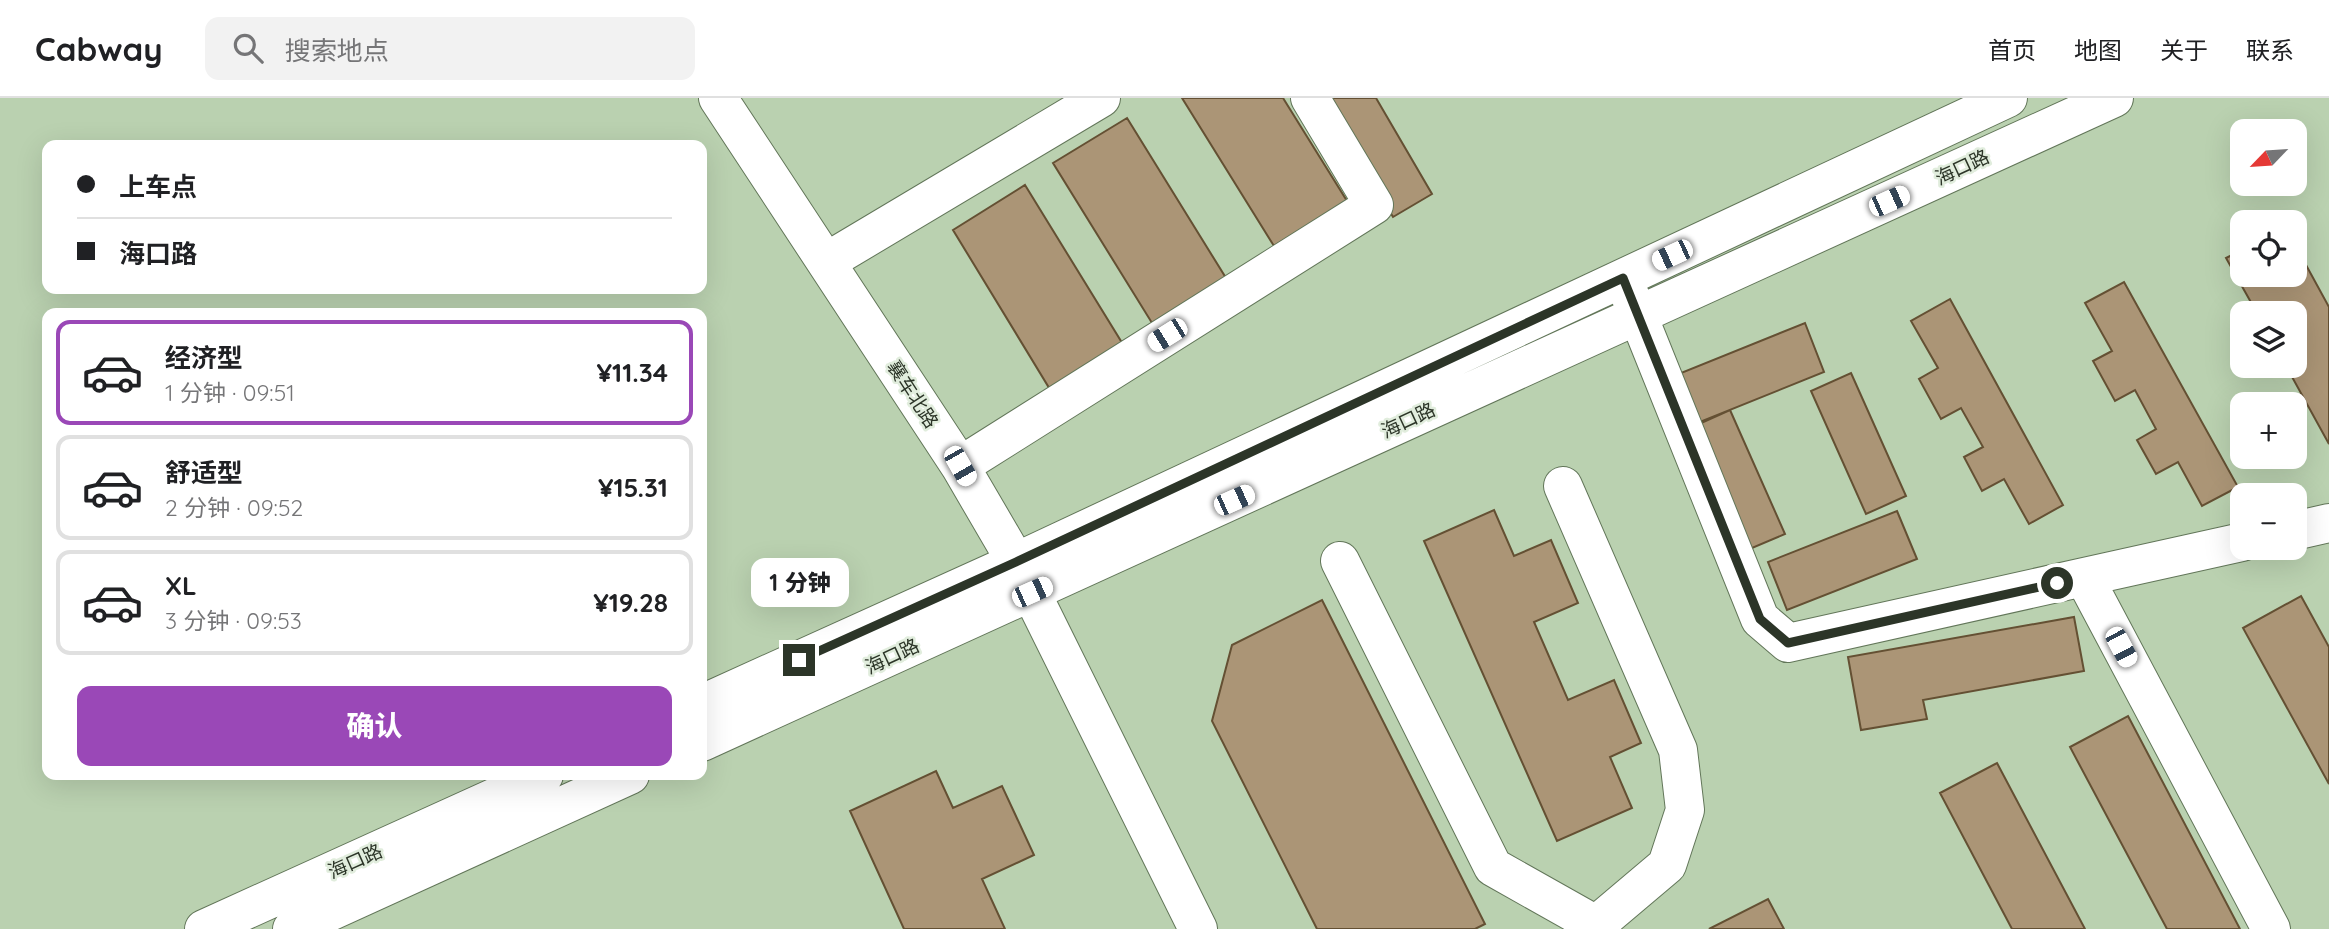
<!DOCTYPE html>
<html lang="zh">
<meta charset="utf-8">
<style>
body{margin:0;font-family:Quicksand,"Noto Sans SC",sans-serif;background:#f2f2f2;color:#202124;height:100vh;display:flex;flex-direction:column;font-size:26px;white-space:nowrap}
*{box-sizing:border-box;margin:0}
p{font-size:23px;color:#757577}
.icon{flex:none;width:38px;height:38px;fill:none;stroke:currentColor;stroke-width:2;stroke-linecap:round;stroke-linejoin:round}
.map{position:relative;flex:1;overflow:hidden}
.drawer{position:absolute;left:42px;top:210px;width:665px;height:472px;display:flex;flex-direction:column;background:#fff;border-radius:14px;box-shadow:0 7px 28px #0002}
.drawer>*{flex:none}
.hud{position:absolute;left:42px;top:42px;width:665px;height:154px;border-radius:14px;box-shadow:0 7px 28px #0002;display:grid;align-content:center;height:154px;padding:0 35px;background:#fff}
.needle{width:46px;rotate:245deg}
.tools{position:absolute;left:2230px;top:21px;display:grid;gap:14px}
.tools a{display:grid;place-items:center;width:77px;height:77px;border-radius:14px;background:#fff;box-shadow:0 7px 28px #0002;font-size:35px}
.end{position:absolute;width:32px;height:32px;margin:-16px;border:9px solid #2c3528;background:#fff;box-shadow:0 0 0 4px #fff}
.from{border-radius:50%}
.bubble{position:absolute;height:49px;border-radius:14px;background:#fff;box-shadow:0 7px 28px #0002;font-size:23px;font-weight:800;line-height:49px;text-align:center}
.car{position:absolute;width:21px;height:42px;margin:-21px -10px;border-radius:9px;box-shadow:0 0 5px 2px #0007;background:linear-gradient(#fff 24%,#345 0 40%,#fff 0 76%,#345 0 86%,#fff 0)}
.hud b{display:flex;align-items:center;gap:24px;height:66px;font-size:26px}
.hud b+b{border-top:2px solid #e0e0e0}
.hud i{width:18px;height:18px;background:#202124}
ul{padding:12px 0 0;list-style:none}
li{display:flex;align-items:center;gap:21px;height:105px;margin:0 14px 10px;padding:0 21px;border:4px solid #e0e0e0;border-radius:14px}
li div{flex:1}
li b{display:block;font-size:26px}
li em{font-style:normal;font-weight:800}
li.on{border-color:#9a48b7}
li>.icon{width:63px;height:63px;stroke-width:1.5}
.primary-button{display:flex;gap:14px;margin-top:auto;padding:14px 35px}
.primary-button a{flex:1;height:80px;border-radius:14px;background:#9a48b7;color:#fff;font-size:28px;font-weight:800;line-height:80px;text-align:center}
header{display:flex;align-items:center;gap:42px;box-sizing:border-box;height:98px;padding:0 35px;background:#fff;border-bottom:2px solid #e0e0e0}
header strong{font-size:33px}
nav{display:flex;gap:38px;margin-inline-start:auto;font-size:24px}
.search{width:490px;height:63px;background:#f2f2f2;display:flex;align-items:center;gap:18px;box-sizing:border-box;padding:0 24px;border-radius:14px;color:#757577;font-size:26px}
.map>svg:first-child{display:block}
.building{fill:#ab9576;stroke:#645033;stroke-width:2}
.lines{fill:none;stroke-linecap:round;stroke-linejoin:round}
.minor-casing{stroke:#627659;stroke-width:40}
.minor{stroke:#fff;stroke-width:38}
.route{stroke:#2c3528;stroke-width:9}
.labels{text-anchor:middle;stroke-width:5;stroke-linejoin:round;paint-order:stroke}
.street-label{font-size:19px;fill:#2c3528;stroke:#e1eddd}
</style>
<header>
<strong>Cabway</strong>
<div class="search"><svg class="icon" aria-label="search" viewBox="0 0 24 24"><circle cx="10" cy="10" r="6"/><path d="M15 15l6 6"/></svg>搜索地点</div>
<nav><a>首页</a><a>地图</a><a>关于</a><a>联系</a></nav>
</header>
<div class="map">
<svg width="2329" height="831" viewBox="0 0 2329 831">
<rect width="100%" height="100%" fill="#bad1b0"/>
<path class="building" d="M 1182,0 L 1283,0 L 1347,103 L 1274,148 Z
M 1324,0 L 1376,0 L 1432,96 L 1393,119 Z
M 1127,20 L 1226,180 L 1152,225 L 1053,65 Z
M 1025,87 L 1124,248 L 1051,293 L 953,132 Z
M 2294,145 L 2329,209 L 2329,346 L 2286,268 L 2294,268 L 2294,215 L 2257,215 L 2226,160 L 2242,152 L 2242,177 L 2294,177 Z
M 2124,184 L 2238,389 L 2202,408 L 2178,364 L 2156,376 L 2137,342 L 2156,331 L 2135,292 L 2115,303 L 2093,263 L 2112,253 L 2085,205 Z
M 1950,201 L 2063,407 L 2029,426 L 2004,381 L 1982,393 L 1964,359 L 1983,349 L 1961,310 L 1941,321 L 1919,281 L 1938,270 L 1911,223 Z
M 1805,225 L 1824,274 L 1695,326 L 1676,277 Z
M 1851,275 L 1906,398 L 1866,416 L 1811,293 Z
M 1730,312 L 1785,436 L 1745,453 L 1690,330 Z
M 1494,412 L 1514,458 L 1551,442 L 1578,505 L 1534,524 L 1568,602 L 1614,582 L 1641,645 L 1610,659 L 1632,710 L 1557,743 L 1424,443 Z
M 1897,413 L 1917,461 L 1787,512 L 1768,464 Z
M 2301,498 L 2329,549 L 2329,686 L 2243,530 Z
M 1322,502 L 1485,826 L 1475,831 L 1317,831 L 1212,623 L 1232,547 Z
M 2074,519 L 2084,573 L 1923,602 L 1927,621 L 1861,632 L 1848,559 Z
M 2128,618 L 2240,831 L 2167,831 L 2070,649 Z
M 1997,665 L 2085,831 L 2012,831 L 1940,695 Z
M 936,673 L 953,710 L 1002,688 L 1034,757 L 982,781 L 1005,831 L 904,831 L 850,713 Z
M 1768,801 L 1784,831 L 1709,831 Z"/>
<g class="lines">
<defs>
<path id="minor" d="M 718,0 L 960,368 L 1016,464 L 1198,831
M 826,164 L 1101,0
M 1629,195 L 1760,521 L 1788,545 L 2084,479 L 2271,831
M 960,368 L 1374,107 L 1310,0
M 1563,388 L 1678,652 L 1685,712 L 1667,767 L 1596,827 L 1587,831
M 2294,433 L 2329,425
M 1340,463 L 1493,769 L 1596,827 L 1598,831
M 2084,479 L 2242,444
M 702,606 L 1016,464 L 2008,0
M 702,644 L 2114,0
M 204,831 L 544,677
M 292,831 L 630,677"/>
</defs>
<use href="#minor" class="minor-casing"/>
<use href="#minor" class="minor"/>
</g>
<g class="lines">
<path class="route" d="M 799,562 L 1016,464 L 1623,180 L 1760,521 L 1788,545 L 2057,485"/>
</g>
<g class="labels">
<g class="street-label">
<text transform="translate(1962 69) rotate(-25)" y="7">海口路</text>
<text transform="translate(913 296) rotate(57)" y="7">襄车北路</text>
<text transform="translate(1408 322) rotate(-25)" y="7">海口路</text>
<text transform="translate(892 558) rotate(-25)" y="7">海口路</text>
<text transform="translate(355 763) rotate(-24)" y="7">海口路</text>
</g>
</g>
</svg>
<div class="tools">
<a><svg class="needle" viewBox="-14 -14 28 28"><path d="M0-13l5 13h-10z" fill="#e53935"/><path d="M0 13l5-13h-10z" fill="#757577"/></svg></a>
<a><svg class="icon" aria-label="locate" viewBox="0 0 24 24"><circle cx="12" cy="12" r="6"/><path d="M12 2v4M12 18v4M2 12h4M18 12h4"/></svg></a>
<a><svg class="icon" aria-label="layers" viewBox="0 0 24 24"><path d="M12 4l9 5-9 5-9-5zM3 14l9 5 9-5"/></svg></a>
<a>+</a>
<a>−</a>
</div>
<i class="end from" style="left:2057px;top:485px"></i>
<i class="end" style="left:799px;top:562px"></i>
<div class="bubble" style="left:751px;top:460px;width:98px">1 分钟</div>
<i class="car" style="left:1889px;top:103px;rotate:66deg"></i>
<i class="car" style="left:1672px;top:157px;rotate:245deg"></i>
<i class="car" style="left:1167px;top:237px;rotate:238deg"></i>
<i class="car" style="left:960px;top:368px;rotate:150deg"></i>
<i class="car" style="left:1234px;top:402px;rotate:66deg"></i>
<i class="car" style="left:1032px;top:494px;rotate:66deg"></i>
<i class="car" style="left:2121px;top:549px;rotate:152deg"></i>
<div class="hud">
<b><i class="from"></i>上车点</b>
<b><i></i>海口路</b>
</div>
<section class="drawer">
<ul>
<li class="on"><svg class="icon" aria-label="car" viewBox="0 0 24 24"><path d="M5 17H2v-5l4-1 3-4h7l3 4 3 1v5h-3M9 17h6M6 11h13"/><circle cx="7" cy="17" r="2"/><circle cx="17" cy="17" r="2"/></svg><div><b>经济型</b><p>1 分钟 · 09:51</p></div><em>¥11.34</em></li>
<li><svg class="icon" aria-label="car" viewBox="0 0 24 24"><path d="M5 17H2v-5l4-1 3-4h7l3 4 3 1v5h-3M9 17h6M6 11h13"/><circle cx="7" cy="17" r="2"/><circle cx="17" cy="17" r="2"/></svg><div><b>舒适型</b><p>2 分钟 · 09:52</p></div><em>¥15.31</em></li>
<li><svg class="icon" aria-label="car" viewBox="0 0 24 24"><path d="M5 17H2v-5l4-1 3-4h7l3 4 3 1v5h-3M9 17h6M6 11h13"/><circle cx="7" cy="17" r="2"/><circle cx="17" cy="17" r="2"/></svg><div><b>XL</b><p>3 分钟 · 09:53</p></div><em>¥19.28</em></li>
</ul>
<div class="primary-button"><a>确认</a></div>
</section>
</div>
